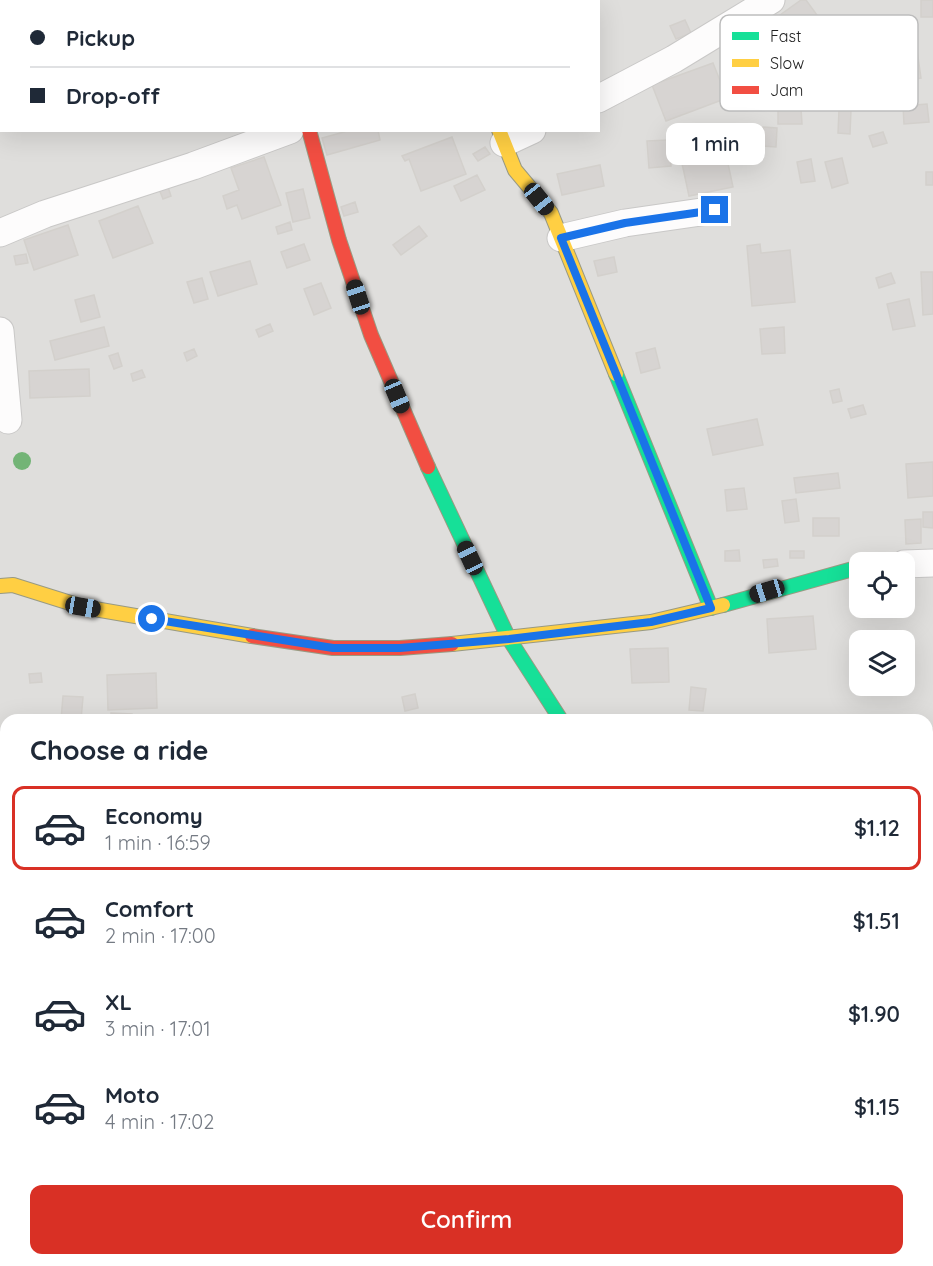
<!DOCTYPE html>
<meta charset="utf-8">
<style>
body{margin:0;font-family:Quicksand,sans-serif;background:#f2f2f3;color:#1f2937;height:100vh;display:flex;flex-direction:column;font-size:22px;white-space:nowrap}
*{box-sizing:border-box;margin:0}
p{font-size:20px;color:#747a83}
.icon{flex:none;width:33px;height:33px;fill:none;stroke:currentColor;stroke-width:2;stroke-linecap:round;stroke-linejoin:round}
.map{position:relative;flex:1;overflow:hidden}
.side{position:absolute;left:0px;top:714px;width:933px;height:552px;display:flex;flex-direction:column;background:#fff;border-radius:18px 18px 0 0;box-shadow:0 6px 24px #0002}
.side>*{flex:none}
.top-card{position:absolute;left:0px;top:0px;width:600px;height:132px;box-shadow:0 6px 24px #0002;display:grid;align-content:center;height:132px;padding:0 30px;background:#fff}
.controls{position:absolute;left:849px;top:552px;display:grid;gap:12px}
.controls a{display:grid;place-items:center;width:66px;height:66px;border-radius:12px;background:#fff;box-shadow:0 6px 24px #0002;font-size:30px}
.end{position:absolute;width:27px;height:27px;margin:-14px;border:8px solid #1a73e8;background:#fff;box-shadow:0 0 0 3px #fff}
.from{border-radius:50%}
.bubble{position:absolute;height:42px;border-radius:12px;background:#fff;box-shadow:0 6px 24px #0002;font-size:20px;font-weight:600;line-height:42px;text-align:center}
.car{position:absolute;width:18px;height:36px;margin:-18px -9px;border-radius:8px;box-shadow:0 0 4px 2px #0007;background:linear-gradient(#222 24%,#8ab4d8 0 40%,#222 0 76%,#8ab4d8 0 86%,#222 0)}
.top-card b{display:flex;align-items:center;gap:21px;height:57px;font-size:22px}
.top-card b+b{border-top:2px solid #e0e1e3}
.top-card i{width:15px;height:15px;background:#1f2937}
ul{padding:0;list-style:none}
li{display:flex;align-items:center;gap:18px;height:84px;margin:0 12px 9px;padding:0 18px;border:3px solid transparent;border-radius:12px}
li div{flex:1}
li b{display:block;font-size:22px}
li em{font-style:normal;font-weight:600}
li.current{border-color:#d93025}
li>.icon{width:54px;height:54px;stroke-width:1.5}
h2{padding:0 30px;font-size:27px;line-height:72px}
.primary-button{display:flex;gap:12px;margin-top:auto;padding:12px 30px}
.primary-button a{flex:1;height:69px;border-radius:12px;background:#d93025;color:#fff;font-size:24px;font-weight:600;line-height:69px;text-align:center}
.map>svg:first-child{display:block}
.residential{fill:#dfdedc;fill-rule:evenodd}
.building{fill:#d7d4d2;stroke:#d3d0cc;stroke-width:1.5}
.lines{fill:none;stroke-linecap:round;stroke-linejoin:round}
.street-casing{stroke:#c9c8c7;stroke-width:29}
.fast-casing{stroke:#999a82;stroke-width:16}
.slow-casing{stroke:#999a82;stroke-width:16}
.jam-casing{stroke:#999a82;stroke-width:16}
.street{stroke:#fdfcfc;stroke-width:27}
.fast{stroke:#16e098;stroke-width:14}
.slow{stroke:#ffcf43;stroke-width:14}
.jam{stroke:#f24e42;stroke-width:14}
.tree{fill:#73b476}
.route{stroke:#1a73e8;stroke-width:8}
.key{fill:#fff;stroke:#bdbdbd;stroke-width:1.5}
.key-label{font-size:16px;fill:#222}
</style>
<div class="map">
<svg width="933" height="1266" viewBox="0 0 933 1266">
<rect width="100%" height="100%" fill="#f0eeeb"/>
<path class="residential" d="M 0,0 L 933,0 L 933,1266 L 0,1266 ZM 2,2 L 598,2 L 598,130 L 2,130 ZM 860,562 L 904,562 L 904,608 L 860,608 ZM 860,640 L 904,640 L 904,686 L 860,686 ZM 6,720 L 927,720 L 927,1260 L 6,1260 Z"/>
<path class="building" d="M 801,0 L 806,0 L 817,15 L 782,41 L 769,23 Z
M 921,0 L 933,0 L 933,17 L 921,17 Z
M 685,20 L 691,33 L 676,39 L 670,26 Z
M 916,43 L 921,78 L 875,84 L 873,74 L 866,75 L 864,61 L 870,60 L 868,50 Z
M 713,63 L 727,98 L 666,121 L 652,85 Z
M 927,104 L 929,122 L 904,124 L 903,106 Z
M 801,108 L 802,124 L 778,124 L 778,109 Z
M 839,110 L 851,110 L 850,134 L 838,133 Z
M 763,127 L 777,128 L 776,147 L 761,146 Z
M 351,130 L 378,130 L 380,140 L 327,155 L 322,138 Z
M 883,132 L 887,143 L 873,147 L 869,136 Z
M 452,137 L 466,174 L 421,191 L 409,159 L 405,161 L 402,156 Z
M 669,140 L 671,166 L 649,168 L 647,141 Z
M 724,145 L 733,187 L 689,196 L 680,154 Z
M 485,147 L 490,154 L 478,161 L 473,154 Z
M 264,157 L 281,205 L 242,219 L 237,205 L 227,209 L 223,196 L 239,190 L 231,168 Z
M 842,158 L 848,183 L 832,188 L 825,162 Z
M 811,159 L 815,181 L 801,183 L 797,162 Z
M 600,165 L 604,186 L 562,195 L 557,174 Z
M 926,172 L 933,172 L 933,185 L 926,185 Z
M 477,175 L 485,190 L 461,201 L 454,186 Z
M 166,181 L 171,196 L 163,199 L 157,184 Z
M 303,189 L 310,218 L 293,222 L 286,193 Z
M 355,202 L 358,212 L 344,216 L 341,207 Z
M 138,206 L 153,243 L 113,258 L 99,221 Z
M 290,222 L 292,230 L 278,234 L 276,227 Z
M 68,225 L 78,255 L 34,270 L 24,240 Z
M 419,226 L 427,236 L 401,255 L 393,245 Z
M 304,244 L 310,260 L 287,268 L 281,252 Z
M 760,244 L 761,253 L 790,250 L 795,302 L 752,306 L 747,246 Z
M 26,254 L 28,263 L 16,265 L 14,256 Z
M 614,257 L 617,272 L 598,276 L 594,261 Z
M 250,261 L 257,284 L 218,296 L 210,272 Z
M 921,272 L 933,272 L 933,314 L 923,315 Z
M 891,273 L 895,283 L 879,288 L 876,278 Z
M 202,278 L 208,299 L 194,303 L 187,282 Z
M 321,283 L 331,308 L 314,315 L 304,289 Z
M 94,295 L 100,317 L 81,322 L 75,300 Z
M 909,299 L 915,326 L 893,330 L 887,304 Z
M 270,324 L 273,331 L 259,337 L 256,330 Z
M 104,327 L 109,346 L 55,360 L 50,341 Z
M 784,327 L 785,353 L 762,354 L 760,329 Z
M 655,348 L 660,368 L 641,373 L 636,353 Z
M 194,349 L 197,356 L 187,361 L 184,353 Z
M 118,353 L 122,366 L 114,369 L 109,356 Z
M 89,369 L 90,396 L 30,398 L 29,371 Z
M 142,370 L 145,377 L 133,381 L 131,374 Z
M 839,389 L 842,401 L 833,403 L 830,391 Z
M 863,405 L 866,414 L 851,418 L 848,409 Z
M 757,419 L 763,445 L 713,455 L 707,429 Z
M 933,462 L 933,496 L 908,498 L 906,464 Z
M 838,473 L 840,488 L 796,493 L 794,478 Z
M 744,488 L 747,509 L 727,511 L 725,490 Z
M 796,499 L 799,521 L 785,523 L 782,501 Z
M 923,512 L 933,512 L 933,528 L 923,527 Z
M 813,518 L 839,518 L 839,536 L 813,536 Z
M 921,519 L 921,543 L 906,544 L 905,520 Z
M 739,550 L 740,561 L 725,561 L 725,551 Z
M 790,551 L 804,551 L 804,558 L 790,558 Z
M 777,559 L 778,566 L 764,568 L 763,560 Z
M 813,616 L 816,649 L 769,653 L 767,619 Z
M 668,648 L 669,682 L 632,683 L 630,649 Z
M 41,673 L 42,682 L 30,683 L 29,674 Z
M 156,673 L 157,708 L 108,710 L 107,675 Z
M 691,687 L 706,689 L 703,711 L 689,710 Z
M 415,694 L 418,708 L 405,711 L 402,697 Z
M 63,696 L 83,697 L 81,720 L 61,720 Z
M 111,713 L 132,714 L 132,720 L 111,720 Z
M 927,729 L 933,729 L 933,774 L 927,774 Z
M 933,1005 L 933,1037 L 927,1038 L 927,1007 Z
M 929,1142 L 933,1157 L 927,1159 L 927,1143 Z
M 927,1210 L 933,1210 L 933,1226 L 927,1226 Z
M 933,1252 L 933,1266 L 909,1266 L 908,1260 L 927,1260 L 927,1253 Z
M 0,1260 L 13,1260 L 14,1266 L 0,1266 Z
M 777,1260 L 817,1260 L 817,1264 L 777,1264 Z
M 657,1262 L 708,1266 L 657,1266 Z"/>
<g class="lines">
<defs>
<path id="street" d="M 313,2 L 313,0
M 454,2 L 456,0
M 598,99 L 674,59 L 771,0
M 504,143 L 532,130
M 0,233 L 45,214 L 193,166 L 290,130
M 561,238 L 625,223 L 715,210
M 0,331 L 8,420
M 904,564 L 933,563
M 927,902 L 933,899
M 872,1260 L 873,1266"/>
<path id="fast" d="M 616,374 L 711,608
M 428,467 L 509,639 L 561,720
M 723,605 L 860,567"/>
<path id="slow" d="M 499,130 L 515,170 L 551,213 L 616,374
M 0,586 L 13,585 L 83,607 L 252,636
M 452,644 L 651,622 L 723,605"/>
<path id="jam" d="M 309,130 L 339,240 L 371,335 L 428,467
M 252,636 L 333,648 L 400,648 L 452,644"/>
</defs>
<use href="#street" class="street-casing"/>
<use href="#fast" class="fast-casing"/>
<use href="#slow" class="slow-casing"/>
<use href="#jam" class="jam-casing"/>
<use href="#street" class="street"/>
<use href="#fast" class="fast"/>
<use href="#slow" class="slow"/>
<use href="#jam" class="jam"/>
</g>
<circle class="tree" cx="22" cy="461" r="9"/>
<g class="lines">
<path class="route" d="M 152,619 L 333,648 L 400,648 L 509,639 L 651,622 L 711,608 L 561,238 L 625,223 L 715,210"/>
</g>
<rect x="720" y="15" width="198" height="96" rx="9" class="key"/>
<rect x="732" y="32" width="27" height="8" fill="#16e098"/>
<rect x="732" y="59" width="27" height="8" fill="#ffcf43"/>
<rect x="732" y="86" width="27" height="8" fill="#f24e42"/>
<g class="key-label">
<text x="770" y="42">Fast</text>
<text x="770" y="69">Slow</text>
<text x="770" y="96">Jam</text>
</g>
</svg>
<div class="controls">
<a><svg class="icon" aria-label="locate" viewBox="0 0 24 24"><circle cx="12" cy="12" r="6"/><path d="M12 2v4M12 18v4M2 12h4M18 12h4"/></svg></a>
<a><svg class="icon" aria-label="layers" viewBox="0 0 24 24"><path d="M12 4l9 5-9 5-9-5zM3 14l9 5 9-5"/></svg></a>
</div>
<i class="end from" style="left:152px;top:619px"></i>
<i class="end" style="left:715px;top:210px"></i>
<div class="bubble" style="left:666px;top:123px;width:99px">1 min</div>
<i class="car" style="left:539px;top:199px;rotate:141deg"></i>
<i class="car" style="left:358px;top:297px;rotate:342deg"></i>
<i class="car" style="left:397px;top:396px;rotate:157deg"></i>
<i class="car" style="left:470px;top:558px;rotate:335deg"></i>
<i class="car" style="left:767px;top:591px;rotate:253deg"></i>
<i class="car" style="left:83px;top:607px;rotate:100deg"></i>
<div class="top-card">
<b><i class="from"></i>Pickup</b>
<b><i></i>Drop-off</b>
</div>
<section class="side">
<h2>Choose a ride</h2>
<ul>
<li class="current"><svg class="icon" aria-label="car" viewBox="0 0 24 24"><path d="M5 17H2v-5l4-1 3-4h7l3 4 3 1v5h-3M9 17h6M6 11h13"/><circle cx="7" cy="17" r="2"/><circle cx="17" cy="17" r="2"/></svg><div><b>Economy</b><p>1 min · 16:59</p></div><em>$1.12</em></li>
<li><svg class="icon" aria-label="car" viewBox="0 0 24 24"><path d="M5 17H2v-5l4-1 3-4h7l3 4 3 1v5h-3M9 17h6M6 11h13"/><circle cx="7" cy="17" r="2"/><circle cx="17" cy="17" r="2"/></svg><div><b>Comfort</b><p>2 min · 17:00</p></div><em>$1.51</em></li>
<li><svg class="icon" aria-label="car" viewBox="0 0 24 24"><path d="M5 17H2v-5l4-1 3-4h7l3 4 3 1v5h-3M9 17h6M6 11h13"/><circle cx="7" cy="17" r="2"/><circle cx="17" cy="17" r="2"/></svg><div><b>XL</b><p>3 min · 17:01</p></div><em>$1.90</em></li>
<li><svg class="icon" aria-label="car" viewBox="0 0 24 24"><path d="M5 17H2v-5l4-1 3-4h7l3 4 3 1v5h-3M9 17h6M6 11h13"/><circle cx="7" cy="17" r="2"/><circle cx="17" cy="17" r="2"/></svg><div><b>Moto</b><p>4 min · 17:02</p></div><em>$1.15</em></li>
</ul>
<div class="primary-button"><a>Confirm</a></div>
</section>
</div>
